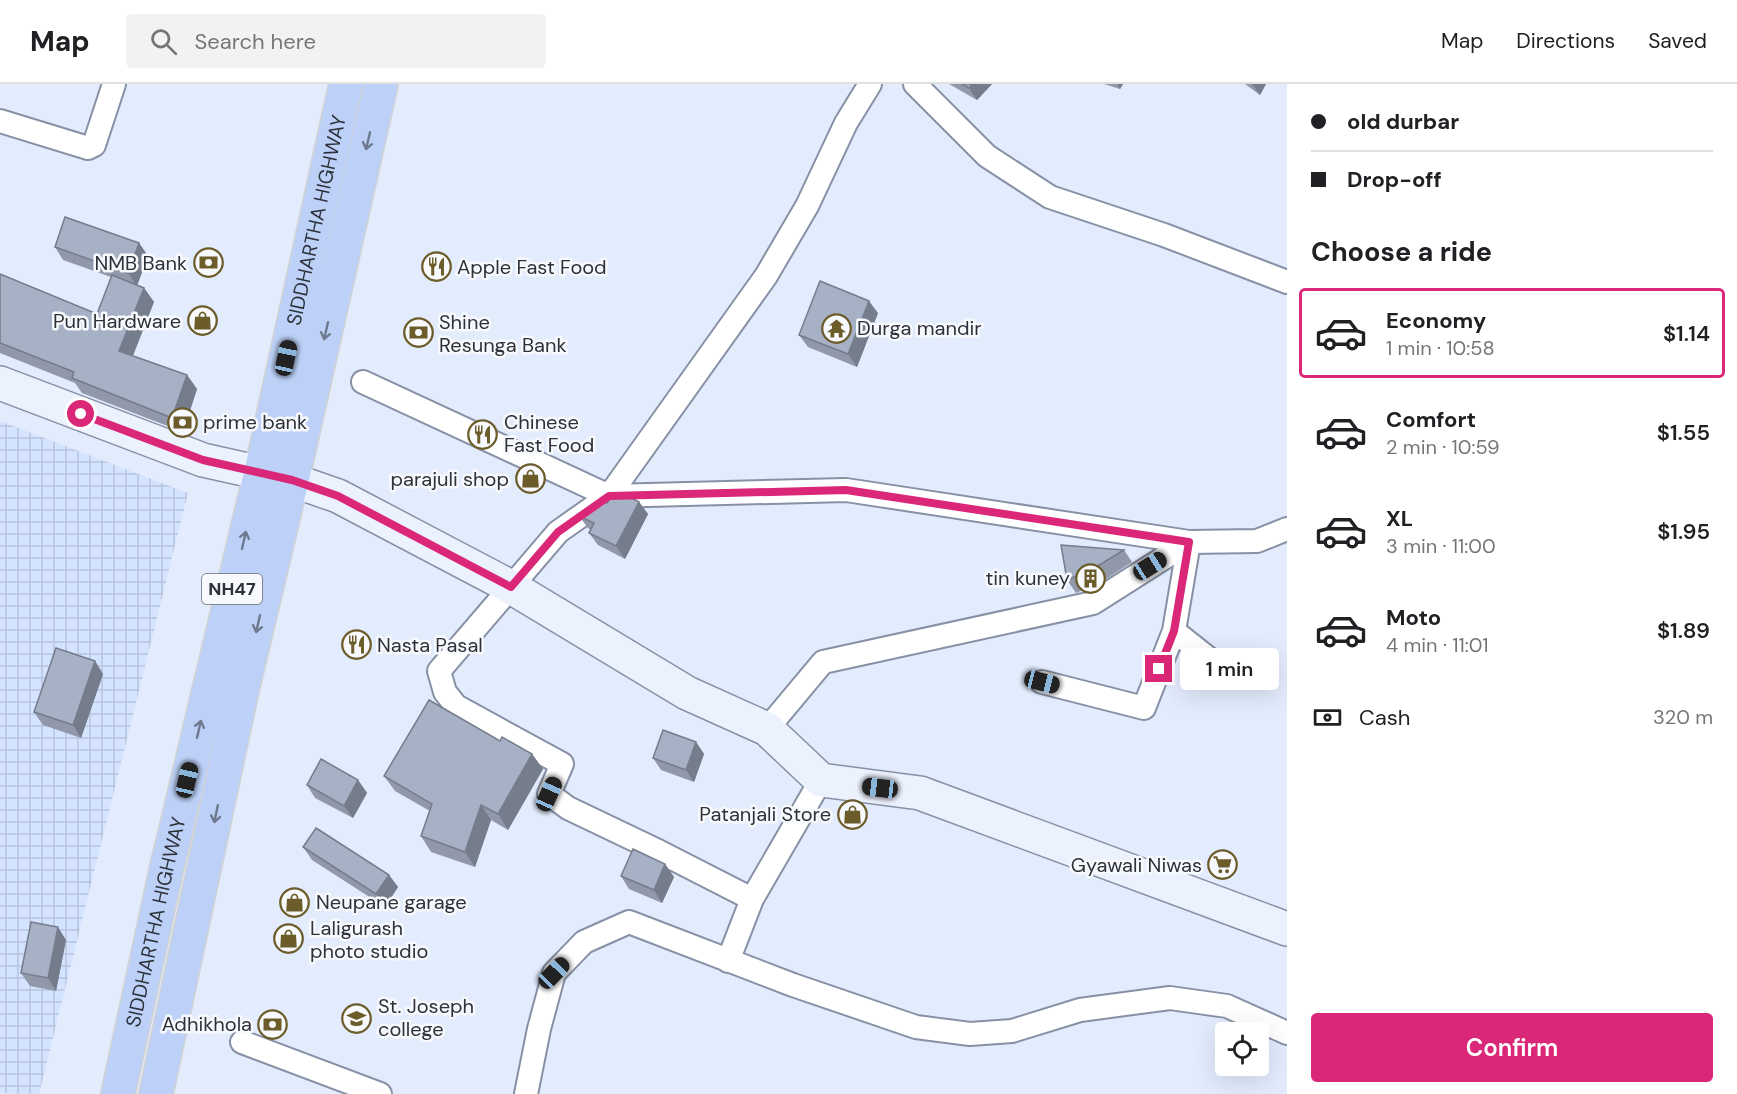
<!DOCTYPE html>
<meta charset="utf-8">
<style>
body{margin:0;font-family:"DM Sans",sans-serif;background:#f2f2f2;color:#202124;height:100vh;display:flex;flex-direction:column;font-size:22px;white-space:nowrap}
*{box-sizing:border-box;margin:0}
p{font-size:20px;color:#757577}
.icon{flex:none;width:33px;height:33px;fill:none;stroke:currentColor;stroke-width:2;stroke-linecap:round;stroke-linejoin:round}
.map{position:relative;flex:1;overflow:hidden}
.side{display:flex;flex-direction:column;background:#fff;width:450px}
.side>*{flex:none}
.hud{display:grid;align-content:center;height:132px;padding:0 24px;background:#fff}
.buttons{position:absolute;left:1215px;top:938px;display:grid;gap:12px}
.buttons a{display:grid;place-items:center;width:54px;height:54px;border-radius:6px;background:#fff;box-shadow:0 6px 24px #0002;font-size:30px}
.end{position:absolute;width:27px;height:27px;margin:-14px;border:8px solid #db2777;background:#fff;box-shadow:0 0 0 3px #fff}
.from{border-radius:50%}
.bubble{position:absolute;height:42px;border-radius:6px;background:#fff;box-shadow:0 6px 24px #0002;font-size:20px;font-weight:600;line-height:42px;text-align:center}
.car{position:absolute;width:18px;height:36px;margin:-18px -9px;border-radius:8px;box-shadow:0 0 4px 2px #0007;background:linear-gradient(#222 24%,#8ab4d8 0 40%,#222 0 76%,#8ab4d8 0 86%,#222 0)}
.hud b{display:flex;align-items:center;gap:21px;height:57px;font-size:22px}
.hud b+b{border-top:2px solid #e0e0e0}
.hud i{width:15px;height:15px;background:#202124}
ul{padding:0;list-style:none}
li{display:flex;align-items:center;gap:18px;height:90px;margin:0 12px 9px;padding:0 12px;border:3px solid transparent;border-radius:6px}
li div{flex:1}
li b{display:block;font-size:22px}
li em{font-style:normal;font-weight:600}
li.active{border-color:#db2777}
li>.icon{width:54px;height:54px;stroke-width:1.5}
h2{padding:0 24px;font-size:27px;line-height:72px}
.pay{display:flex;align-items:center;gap:15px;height:66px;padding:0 24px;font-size:22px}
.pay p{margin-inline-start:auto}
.action{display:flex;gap:12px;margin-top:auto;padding:12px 24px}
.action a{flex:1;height:69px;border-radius:6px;background:#db2777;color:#fff;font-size:24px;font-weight:600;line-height:69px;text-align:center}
header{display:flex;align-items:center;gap:36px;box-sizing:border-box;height:84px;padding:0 30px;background:#fff;border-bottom:2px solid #e0e0e0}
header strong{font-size:28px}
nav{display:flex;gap:33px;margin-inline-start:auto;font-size:21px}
.search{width:420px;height:54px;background:#f2f2f2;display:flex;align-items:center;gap:15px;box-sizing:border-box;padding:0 21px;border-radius:6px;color:#757577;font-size:22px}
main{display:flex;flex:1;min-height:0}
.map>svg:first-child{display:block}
.industrial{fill:url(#industrial-grid)}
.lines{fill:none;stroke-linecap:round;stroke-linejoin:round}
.street-casing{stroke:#8791a5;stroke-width:26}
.secondary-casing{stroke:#8791a5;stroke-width:36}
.highway-casing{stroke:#d1d2d3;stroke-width:36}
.street{stroke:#fff;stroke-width:22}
.secondary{stroke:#ebf1fd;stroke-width:33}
.highway{stroke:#bdd1f8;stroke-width:33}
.wall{fill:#9098aa}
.shaded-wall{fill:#757c8b}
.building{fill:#a7b1c6;stroke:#757c8b;stroke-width:1.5}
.oneway{stroke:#6e798f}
.route{stroke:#db2777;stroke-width:8}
.labels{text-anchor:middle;stroke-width:5;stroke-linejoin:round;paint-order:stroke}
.shield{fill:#f7f9fd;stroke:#6a6d74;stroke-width:1.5}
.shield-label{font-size:18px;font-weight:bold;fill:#2d3139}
.street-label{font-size:20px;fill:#2d3139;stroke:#f7f9fd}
.poi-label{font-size:20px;fill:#2d3139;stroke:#f7f9fd;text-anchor:start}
</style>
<header>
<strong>Map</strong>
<div class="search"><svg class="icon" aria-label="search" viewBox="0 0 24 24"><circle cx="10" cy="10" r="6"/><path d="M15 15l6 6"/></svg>Search here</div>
<nav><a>Map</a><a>Directions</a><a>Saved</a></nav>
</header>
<main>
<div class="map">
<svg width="1287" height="1010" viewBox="0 0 1287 1010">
<defs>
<pattern id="industrial-grid" width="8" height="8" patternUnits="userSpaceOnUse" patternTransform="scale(1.5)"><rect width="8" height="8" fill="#d4e3ff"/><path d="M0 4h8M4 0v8" fill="none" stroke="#b6c3db"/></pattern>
</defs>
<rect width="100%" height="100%" fill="#e3ecfd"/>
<path class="industrial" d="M 0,337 L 188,409 L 39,1010 L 0,1009 Z"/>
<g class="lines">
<defs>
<path id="street" d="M 915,0 L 987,72 L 1050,113 L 1164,151 L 1287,198
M 0,37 L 88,64 L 94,61 L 114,0
M 363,298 L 609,412 L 846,406 L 1189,458 L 1174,547 L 1144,624 L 1042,598
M 1174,547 L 1227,589
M 767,645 L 823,578 L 1093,519 L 1189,458 L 1257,457 L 1287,445
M 752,815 L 660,768 L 568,724 L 549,710 L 562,680 L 456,622 L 445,608 L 439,587 L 558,448 L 609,412 L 766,192 L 807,122 L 846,39 L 870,0
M 728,877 L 752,815 L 821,696
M 242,958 L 380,1010
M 526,1010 L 539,945 L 554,889 L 584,858 L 629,838 L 793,901 L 916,943 L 970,950 L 1012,947 L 1080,926 L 1170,914 L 1227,922 L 1287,949"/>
<path id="secondary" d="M 0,299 L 203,376 L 292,396 L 338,412 L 511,503 L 687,609 L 767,645 L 821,696 L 920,709 L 1287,845"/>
<g id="highway">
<path id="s1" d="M 118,1010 L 166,787 L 261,388 L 346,0"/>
<path d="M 156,1010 L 242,606 L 292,396 L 381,0"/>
</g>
</defs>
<use href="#street" class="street-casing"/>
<use href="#secondary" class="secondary-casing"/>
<use href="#highway" class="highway-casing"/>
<use href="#street" class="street"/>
<use href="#secondary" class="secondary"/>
<use href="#highway" class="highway"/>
</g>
<path class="wall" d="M 949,0 L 992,0 L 977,16 Z
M 1104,0 L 1123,0 L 1120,5 Z
M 1245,0 L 1266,0 L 1260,11 Z
M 139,159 L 148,172 L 137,201 L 144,204 L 154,218 L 133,272 L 187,291 L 197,305 L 183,348 L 82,309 L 75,299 L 0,269 L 0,190 L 97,230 L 111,193 L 63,176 L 55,163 Z
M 878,229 L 857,283 L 808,263 L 799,251 Z
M 639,418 L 648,430 L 625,475 L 598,461 L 589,449 L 591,446 L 588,444 L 579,432 L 607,419 Z
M 1124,466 L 1132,478 L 1100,499 L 1076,509 L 1067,496 Z
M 95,577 L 103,590 L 81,654 L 43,641 L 34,628 Z
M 500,657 L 532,670 L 543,685 L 508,746 L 491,736 L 475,783 L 431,768 L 421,752 L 430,727 L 395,707 L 384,692 Z
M 696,658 L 704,670 L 694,698 L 661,686 L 653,674 Z
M 358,696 L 367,709 L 353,734 L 315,714 L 307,701 Z
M 303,763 L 389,791 L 398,803 L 385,823 L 312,776 Z
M 665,780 L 674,793 L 662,819 L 629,805 L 621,792 Z
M 66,856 L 56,907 L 30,902 L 21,889 Z"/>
<path class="shaded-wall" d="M 972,0 L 992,0 L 977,16 L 969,4 Z
M 1117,0 L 1123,0 L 1120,5 Z
M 1252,0 L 1266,0 L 1260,11 Z
M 139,159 L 148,172 L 137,202 L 128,189 Z
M 144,204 L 154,218 L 129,281 L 119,267 Z
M 869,217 L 878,229 L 857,283 L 848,270 Z
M 187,291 L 197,305 L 183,348 L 172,334 Z
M 639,418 L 648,430 L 625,475 L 616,462 Z
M 95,577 L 103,590 L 81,654 L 73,641 Z
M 696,658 L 704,670 L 694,698 L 686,686 Z
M 532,670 L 543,685 L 508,746 L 498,730 Z
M 358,696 L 367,709 L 353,734 L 344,722 Z
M 481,721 L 491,736 L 475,783 L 465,768 Z
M 665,780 L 674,793 L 662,819 L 654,806 Z
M 389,791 L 398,803 L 385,823 L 376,810 Z
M 58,843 L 66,856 L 56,907 L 48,894 Z"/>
<path class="building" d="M 962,0 L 972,0 L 969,4 Z
M 65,133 L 139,159 L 128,189 L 55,163 Z
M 0,190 L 97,230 L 112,191 L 144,204 L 119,267 L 187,291 L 172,334 L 72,294 L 74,288 L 0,259 Z
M 820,197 L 869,217 L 848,270 L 799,251 Z
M 628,412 L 639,418 L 616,462 L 589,449 L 594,439 L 579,432 L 601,416 L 607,419 L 611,413 Z
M 1061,461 L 1124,466 L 1091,486 L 1067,496 Z
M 56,564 L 95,577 L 73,641 L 34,628 Z
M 429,616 L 500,657 L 502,653 L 532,670 L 498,730 L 481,721 L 465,768 L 421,752 L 432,720 L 384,692 Z
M 663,646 L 696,658 L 686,686 L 653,674 Z
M 321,675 L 358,696 L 344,722 L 307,701 Z
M 316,744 L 389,791 L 376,810 L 303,763 Z
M 633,765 L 665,780 L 654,806 L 621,792 Z
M 31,838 L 58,843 L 48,894 L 21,889 Z"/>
<defs><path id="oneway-shaft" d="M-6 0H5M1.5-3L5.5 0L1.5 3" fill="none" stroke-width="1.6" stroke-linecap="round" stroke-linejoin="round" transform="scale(1.5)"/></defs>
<g class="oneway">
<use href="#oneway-shaft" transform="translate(368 57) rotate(103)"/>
<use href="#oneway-shaft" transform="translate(326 247) rotate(103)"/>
<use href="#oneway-shaft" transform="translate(244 456) rotate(-77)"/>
<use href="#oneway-shaft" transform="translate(258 540) rotate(103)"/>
<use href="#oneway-shaft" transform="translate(199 645) rotate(-77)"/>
<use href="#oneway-shaft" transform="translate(216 730) rotate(102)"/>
</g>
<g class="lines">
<path class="route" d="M 81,330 L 203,376 L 292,396 L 338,412 L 511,503 L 558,448 L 609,412 L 846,406 L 1189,458 L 1174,547 L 1159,585"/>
</g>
<defs>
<symbol id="bank-ring" viewBox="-11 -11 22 22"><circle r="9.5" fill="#f7f9fd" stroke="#6c5c2a" stroke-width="1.5"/><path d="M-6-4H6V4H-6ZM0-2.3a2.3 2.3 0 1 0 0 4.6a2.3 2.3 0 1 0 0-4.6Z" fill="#6c5c2a"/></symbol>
<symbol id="restaurant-ring" viewBox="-11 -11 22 22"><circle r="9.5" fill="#f7f9fd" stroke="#6c5c2a" stroke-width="1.5"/><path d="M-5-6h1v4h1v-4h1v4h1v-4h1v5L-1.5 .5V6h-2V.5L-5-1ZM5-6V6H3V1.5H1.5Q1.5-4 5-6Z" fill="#6c5c2a"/></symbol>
<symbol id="shop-ring" viewBox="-11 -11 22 22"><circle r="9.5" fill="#f7f9fd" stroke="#6c5c2a" stroke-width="1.5"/><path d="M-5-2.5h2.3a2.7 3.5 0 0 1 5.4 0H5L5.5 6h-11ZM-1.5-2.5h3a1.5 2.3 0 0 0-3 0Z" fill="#6c5c2a"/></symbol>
<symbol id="temple-ring" viewBox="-11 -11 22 22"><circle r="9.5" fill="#f7f9fd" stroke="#6c5c2a" stroke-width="1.5"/><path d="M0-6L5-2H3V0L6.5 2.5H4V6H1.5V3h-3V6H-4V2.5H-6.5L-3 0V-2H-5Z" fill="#6c5c2a"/></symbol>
<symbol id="building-ring" viewBox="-11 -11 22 22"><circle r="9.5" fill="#f7f9fd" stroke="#6c5c2a" stroke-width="1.5"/><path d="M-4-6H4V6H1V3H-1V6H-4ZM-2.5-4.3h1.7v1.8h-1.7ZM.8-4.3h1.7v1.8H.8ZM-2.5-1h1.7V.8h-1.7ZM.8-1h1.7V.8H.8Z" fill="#6c5c2a"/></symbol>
<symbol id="supermarket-ring" viewBox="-11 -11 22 22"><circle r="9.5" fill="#f7f9fd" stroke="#6c5c2a" stroke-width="1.5"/><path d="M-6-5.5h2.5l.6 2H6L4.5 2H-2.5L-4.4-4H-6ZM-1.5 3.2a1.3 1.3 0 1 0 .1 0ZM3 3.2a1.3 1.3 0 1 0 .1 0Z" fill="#6c5c2a"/></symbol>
<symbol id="school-ring" viewBox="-11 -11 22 22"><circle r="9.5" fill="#f7f9fd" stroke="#6c5c2a" stroke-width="1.5"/><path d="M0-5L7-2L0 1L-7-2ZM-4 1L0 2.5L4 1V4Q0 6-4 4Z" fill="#6c5c2a"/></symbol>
</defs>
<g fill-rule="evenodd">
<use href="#bank-ring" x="192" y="162" width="33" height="33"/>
<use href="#restaurant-ring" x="420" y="166" width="33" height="33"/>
<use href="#shop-ring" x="186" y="220" width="33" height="33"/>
<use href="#temple-ring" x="820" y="228" width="33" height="33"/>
<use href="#bank-ring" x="402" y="232" width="33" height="33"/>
<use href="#bank-ring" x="166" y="322" width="33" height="33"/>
<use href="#restaurant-ring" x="466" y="334" width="33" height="33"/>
<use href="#shop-ring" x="514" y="378" width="33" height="33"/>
<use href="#building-ring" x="1074" y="478" width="33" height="33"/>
<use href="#restaurant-ring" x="340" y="544" width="33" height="33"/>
<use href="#shop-ring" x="836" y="714" width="33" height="33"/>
<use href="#supermarket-ring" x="1206" y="764" width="33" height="33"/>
<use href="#shop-ring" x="278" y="802" width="33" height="33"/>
<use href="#shop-ring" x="272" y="838" width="33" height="33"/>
<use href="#school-ring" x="340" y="918" width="33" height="33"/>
<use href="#bank-ring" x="256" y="924" width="33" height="33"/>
</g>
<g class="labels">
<rect class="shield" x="202" y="490" width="60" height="30" rx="4.5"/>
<g class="shield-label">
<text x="232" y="511">NH47</text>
</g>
<g class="street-label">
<text dy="7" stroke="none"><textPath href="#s1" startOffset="896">SIDDHARTHA HIGHWAY</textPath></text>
<text dy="7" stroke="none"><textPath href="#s1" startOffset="176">SIDDHARTHA HIGHWAY</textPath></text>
</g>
<g class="poi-label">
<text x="187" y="186" text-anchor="end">NMB Bank</text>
<text x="457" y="190">Apple Fast Food</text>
<text x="181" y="244" text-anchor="end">Pun Hardware</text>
<text x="439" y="245">Shine<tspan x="439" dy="23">Resunga Bank</tspan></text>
<text x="857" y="251">Durga mandir</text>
<text x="203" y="345">prime bank</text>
<text x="504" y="345">Chinese<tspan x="504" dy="23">Fast Food</tspan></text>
<text x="509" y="402" text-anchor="end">parajuli shop</text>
<text x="1070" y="501" text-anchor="end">tin kuney</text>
<text x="377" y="568">Nasta Pasal</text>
<text x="831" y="737" text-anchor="end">Patanjali Store</text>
<text x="1202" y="788" text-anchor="end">Gyawali Niwas</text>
<text x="316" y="825">Neupane garage</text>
<text x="310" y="851">Laligurash<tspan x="310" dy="23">photo studio</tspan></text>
<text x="378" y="929">St. Joseph<tspan x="378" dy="23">college</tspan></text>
<text x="252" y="947" text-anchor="end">Adhikhola</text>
</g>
</g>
</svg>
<div class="buttons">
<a><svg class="icon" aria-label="locate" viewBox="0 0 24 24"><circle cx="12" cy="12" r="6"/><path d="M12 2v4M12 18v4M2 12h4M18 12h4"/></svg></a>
</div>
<i class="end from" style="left:81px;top:330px"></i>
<i class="end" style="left:1159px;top:585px"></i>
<div class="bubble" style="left:1180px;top:564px;width:99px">1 min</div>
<i class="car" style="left:286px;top:274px;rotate:12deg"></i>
<i class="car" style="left:1150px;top:482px;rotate:58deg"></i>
<i class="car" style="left:1042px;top:598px;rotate:104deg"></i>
<i class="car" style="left:187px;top:696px;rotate:13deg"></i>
<i class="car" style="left:880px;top:704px;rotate:277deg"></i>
<i class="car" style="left:549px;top:710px;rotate:24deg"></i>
<i class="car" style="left:554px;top:889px;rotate:44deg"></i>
</div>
<section class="side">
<div class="hud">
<b><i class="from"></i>old durbar</b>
<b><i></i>Drop-off</b>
</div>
<h2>Choose a ride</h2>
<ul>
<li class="active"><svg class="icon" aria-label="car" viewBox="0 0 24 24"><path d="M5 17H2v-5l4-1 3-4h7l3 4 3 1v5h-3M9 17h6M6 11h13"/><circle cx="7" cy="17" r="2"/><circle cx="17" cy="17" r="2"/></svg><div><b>Economy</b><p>1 min · 10:58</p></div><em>$1.14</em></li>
<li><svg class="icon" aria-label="car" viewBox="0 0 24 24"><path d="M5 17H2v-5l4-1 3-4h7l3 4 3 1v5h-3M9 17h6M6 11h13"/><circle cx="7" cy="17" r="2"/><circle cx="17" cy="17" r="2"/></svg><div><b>Comfort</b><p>2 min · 10:59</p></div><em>$1.55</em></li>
<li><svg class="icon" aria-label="car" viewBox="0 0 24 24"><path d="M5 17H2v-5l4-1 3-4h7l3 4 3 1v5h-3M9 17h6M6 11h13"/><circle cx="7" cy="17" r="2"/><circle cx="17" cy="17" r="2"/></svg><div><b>XL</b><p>3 min · 11:00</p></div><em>$1.95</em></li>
<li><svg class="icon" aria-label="car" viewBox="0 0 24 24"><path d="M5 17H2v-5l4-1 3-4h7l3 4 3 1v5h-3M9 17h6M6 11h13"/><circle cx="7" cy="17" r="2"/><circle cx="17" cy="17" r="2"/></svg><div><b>Moto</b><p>4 min · 11:01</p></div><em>$1.89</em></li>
</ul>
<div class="pay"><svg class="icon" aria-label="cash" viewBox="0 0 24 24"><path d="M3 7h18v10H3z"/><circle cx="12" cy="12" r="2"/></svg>Cash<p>320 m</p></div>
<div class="action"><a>Confirm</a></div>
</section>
</main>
